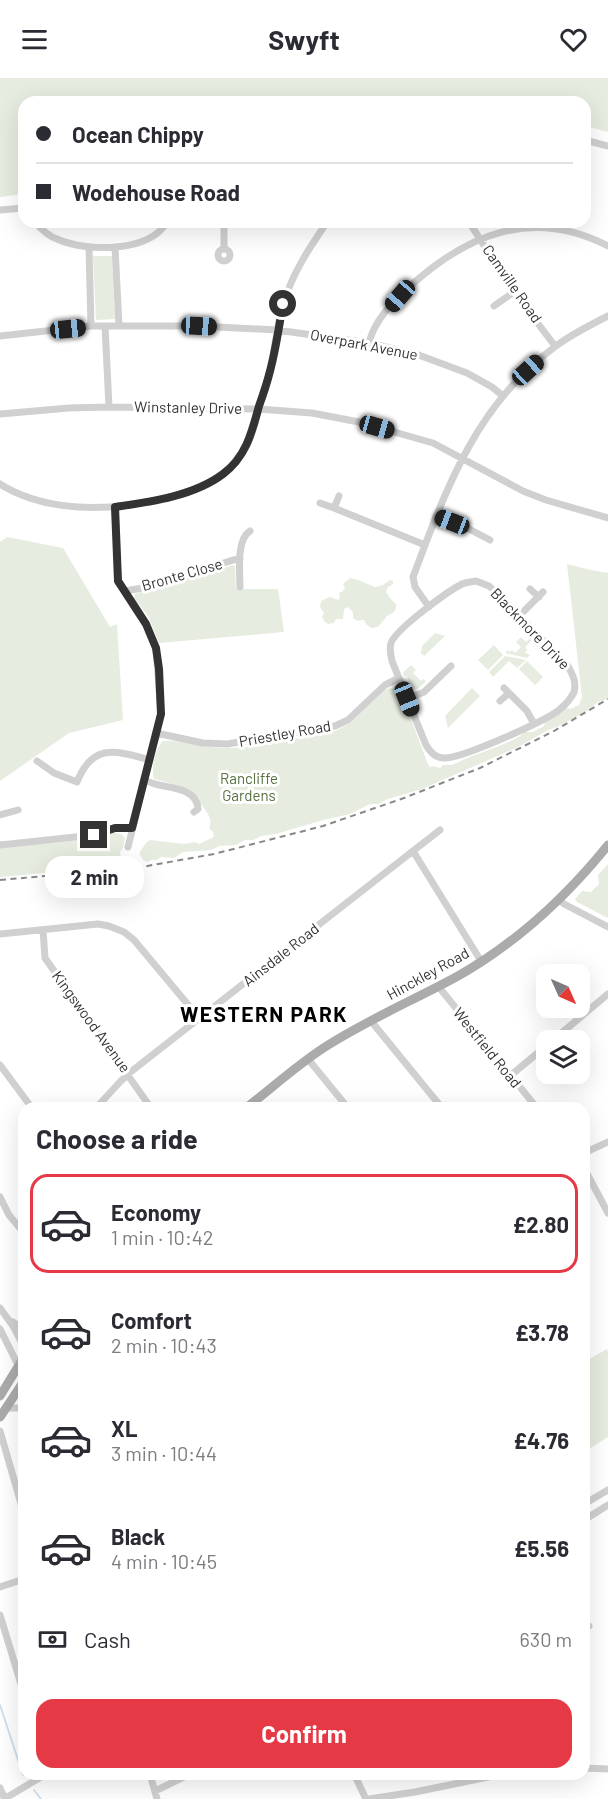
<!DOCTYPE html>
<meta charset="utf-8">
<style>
body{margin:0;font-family:Barlow,sans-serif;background:#f2f2f3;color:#2b2b33;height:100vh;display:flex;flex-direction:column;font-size:22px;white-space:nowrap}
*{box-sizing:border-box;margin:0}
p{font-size:20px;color:#7c7c81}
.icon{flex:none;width:33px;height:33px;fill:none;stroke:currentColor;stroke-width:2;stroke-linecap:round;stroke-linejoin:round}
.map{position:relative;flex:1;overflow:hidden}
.panel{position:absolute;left:18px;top:1024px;width:572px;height:678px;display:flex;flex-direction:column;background:#fff;border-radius:18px;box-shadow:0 6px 24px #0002}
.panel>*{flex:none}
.banner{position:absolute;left:18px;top:18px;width:573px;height:132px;border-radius:18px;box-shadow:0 6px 24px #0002;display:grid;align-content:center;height:132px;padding:0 18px;background:#fff}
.needle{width:39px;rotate:135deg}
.controls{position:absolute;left:536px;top:886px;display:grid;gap:12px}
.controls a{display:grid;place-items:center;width:54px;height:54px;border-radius:12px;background:#fff;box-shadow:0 6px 24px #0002;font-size:30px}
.end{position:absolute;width:27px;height:27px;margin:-14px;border:8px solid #333;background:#fff;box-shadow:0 0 0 3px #fff}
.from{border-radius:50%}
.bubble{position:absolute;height:42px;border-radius:18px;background:#fff;box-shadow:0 6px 24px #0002;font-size:20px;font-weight:700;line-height:42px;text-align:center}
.car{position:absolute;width:18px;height:36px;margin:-18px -9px;border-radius:8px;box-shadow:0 0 4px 2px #0007;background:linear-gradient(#222 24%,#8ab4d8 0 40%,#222 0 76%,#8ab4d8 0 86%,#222 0)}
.banner b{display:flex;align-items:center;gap:21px;height:57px;font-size:22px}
.banner b+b{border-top:2px solid #e1e1e2}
.banner i{width:15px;height:15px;background:#2b2b33}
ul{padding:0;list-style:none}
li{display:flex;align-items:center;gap:18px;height:99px;margin:0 12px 9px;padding:0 6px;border:3px solid transparent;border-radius:18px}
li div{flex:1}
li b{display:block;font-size:22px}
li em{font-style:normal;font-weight:700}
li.current{border-color:#e63946}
li>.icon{width:54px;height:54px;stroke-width:1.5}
h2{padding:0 18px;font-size:27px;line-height:72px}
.pay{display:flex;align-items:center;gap:15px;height:66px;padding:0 18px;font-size:22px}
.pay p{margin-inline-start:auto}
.cta{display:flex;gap:12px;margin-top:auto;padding:12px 18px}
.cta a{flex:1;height:69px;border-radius:18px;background:#e63946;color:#fff;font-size:24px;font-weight:700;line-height:69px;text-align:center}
header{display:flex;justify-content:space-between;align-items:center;height:78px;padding:0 18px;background:#fff;font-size:27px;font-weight:700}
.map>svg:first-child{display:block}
.green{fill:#e6ecdf}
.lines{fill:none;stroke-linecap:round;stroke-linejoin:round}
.stream{stroke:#cfe2ee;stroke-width:2}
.minor{stroke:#d0d0d0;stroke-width:7}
.major{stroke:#ababab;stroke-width:9}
.rail{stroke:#888;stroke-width:2;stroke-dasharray:6 4.5;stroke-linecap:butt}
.route{stroke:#333;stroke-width:8}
.labels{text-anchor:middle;stroke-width:6;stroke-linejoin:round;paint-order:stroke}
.street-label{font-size:15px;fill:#333;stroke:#fff}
.park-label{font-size:15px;fill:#56703f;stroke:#fff}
.district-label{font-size:21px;font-weight:bold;letter-spacing:1.5px;fill:#000;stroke:#fff}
</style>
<header><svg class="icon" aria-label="menu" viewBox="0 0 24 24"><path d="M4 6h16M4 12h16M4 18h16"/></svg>Swyft<svg class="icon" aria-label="heart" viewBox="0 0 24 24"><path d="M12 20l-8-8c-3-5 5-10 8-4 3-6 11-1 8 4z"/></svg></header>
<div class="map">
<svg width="608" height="1721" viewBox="0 0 608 1721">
<rect width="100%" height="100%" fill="#fff"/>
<path class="green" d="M 0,0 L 608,0 L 608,54 L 585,48 L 585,24 L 24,24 L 24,111 L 16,117 L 0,119 Z
M 93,178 L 112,178 L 115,241 L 96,242 Z
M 7,459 L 63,470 L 110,549 L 117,546 L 123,642 L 69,655 L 0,703 L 0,464 Z
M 567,486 L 591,492 L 608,495 L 608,621 L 598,624 L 587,633 L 557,649 L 548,652 L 518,669 L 422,711 L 388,721 L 378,726 L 370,726 L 350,736 L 323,742 L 276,756 L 261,758 L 253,762 L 245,762 L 236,767 L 219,768 L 211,772 L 183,774 L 174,780 L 161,779 L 157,782 L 151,782 L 148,784 L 144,783 L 140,777 L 140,774 L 146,765 L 150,762 L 184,766 L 195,764 L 199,766 L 214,759 L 213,754 L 209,750 C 212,743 210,739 206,733 C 194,713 176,706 154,701 C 151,691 155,670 163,663 C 183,661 206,671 228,670 C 262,669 301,659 335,653 L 349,646 L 386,611 L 395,610 L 401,614 L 427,684 L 430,689 L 433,688 L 440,690 L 443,687 L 451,687 L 457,685 C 471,677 518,664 524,654 L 533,654 L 544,648 L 546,641 L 566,630 L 571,631 L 579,627 L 582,619 Z
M 233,487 L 235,488 L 236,511 L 278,511 L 284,554 L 159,565 L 148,538 L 134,520 L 135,516 L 209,495 Z
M 350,500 L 358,502 L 375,509 L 383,507 L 390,502 L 393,503 L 393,506 L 388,509 L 386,514 L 390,520 L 396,526 L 396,530 L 394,534 L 387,538 L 378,549 L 371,550 L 366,546 L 364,542 C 359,542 358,544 353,540 L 353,534 L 348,529 L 344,531 L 343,541 L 336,541 L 334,545 L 328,546 L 324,543 L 322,539 L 324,535 L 320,529 L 321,523 L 330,519 L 338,522 L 340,520 L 339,515 L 343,513 L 345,510 L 343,506 Z
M 435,555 L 445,558 L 424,578 L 421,575 L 422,568 Z
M 532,558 L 541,567 L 538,569 L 531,563 L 525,569 L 527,572 L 525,575 L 530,577 L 527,580 L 505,575 L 508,572 L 510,574 L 512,572 L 515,575 L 521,569 L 516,564 L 521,559 L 526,564 Z
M 494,567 L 503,577 L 488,592 L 478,582 Z
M 505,578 L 526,582 L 517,590 L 509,583 L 493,599 L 489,594 Z
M 527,583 L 543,599 L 535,607 L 519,591 Z
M 411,587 L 416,592 L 413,595 L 421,603 L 423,601 L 426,603 L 418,611 L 410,610 L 407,605 L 409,604 L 407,598 L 404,598 L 403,595 Z
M 472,610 L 480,618 L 448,650 L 445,638 Z
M 114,753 L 115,755 L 121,756 L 125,760 L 123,770 L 120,774 L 122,788 L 0,799 L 0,770 L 92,761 Z
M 608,786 L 608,840 L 577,824 L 575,821 L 582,813 L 591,814 L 599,806 L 598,797 Z
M 607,1271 L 608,1274 L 608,1359 L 584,1374 L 584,1284 Z"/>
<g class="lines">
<path class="stream" d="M 0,1627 L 23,1697
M 34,1712 L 41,1721"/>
<path class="minor" d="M 585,62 L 608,68
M 0,132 L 24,130
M 35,144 C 41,151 48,158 57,161 C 86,174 149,175 167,144
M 469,144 L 514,214 L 555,268
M 89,169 L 91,248
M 115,169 L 119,248
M 224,171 L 224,144
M218 177a6 6 0 1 1 12 0a6 6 0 1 1-12 0Z
M 494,228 L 514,214
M 105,248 L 109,329
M 0,258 L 91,248 L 199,248 L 277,252 L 369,265 L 416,276 L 467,295 L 492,309 L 503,318
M 369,265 C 374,243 392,225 408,210 C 467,156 532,129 608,168
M 0,336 L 69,330 L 109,329 L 258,331 L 312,335 L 359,344 L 433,365 L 523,413 L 546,422 L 608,440
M 0,406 C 36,429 86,433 128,427 C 169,421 221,411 244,373 C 252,359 255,345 259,330 C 262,317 268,304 271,291 C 275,268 277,245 284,224 C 293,194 310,169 327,144
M 339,418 L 334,430 L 425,467
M 320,425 L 334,430
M 115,429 L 118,503 L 146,546 L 156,570 L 161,636 L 128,769
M 436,438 L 469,451 L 490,462
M 476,503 L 489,508 L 498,516 L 568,588 C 572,596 577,604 574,614 C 571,621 565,627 559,632 C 545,643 461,681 444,680 C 436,680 430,674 426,667 L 392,583 C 391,577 389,571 391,565 C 396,551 448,513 462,506 C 467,504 471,504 476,503 Z
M 240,509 C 240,494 236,462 250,453
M 530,511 L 539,519
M 125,513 L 154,508 L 233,482 L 240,481
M 429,529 L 415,509 L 413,499 C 446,411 476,326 556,268 C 572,256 590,247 608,238
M 519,538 L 543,514
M 504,610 L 527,633 L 534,646
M 407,621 L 424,614 L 451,588
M 500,623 L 509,615
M 156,655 L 203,665 L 227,666 L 335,648 L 348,642 L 385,607 L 399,600
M 37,683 L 54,695 L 77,704 C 93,664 116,673 150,682
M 144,702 C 149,704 154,706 159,707 C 173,710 197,711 198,731 L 194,734
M 0,737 L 18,732
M 0,767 L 94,757 L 115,750 L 132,750
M 413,773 L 440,752
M 559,821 L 564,826 L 608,849
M 43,852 L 45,880 L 151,1030
M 0,856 L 98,846 L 109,848 L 124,854 L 134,862 L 200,941
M 438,908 L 537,1030
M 371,943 L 442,1030
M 552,963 L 608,916
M 308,981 L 348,1030
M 0,987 L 32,1030
M 510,998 L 546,968
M 96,1030 L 119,1005 L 128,996 L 413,773 L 481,883
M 584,1075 L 608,1064
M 584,1090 L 608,1135
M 0,1119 L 9,1137 L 24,1155
M 0,1230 L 13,1248 L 24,1269
M 13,1244 L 24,1253
M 0,1251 L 24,1299
M 6,1330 L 24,1330
M 0,1353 L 24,1436
M 584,1426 L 608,1412
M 584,1442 L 608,1427
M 0,1509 L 24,1501
M 0,1537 L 24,1616
M 584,1551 L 589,1548
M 584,1690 L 608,1691
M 150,1696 L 157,1721
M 354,1696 L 366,1721
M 0,1710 L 5,1721
M 155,1713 L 190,1696
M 4,1721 L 46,1696
M 369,1721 L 415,1714 L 503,1696"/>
<path class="major" d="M 246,1030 C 272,1010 297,987 325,969 C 367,942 414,922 458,898 C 516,865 566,819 608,767
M 0,1318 L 24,1279
M 0,1339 L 24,1303"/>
<path class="rail" d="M 0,802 L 136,790 L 214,776 L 323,748 L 404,720 L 480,690 L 554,653 L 608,621"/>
</g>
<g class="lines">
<path class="route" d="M 94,757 L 115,750 L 132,750 L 161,636 L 159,591 L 156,570 L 146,546 L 118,503 L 115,429 C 150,424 194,418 223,396 C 246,379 252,354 259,328 C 263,317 267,305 270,293 C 276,271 279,248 283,226"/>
</g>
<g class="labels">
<g class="street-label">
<text transform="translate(512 206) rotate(55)" y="5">Camville Road</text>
<text transform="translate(364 267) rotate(11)" y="5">Overpark Avenue</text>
<text transform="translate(188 330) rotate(1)" y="5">Winstanley Drive</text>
<text transform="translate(182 497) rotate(-16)" y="5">Bronte Close</text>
<text transform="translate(530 551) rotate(46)" y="5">Blackmore Drive</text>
<text transform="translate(285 656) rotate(-10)" y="5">Priestley Road</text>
<text transform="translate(281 877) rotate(-38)" y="5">Ainsdale Road</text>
<text transform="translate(428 896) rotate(-29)" y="5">Hinckley Road</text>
<text transform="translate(91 944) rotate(54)" y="5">Kingswood Avenue</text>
<text transform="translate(487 970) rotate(51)" y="5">Westfield Road</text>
</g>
<g class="park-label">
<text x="249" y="706">Rancliffe<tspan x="249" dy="17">Gardens</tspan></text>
</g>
<g class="district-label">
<text x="264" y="944">WESTERN PARK</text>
</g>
</g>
</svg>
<div class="controls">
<a><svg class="needle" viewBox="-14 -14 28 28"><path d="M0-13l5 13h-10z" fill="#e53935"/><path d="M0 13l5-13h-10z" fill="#7c7c81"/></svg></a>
<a><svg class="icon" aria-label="layers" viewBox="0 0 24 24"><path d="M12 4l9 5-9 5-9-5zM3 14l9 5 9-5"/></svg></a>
</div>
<i class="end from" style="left:283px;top:226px"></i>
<i class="end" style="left:94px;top:757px"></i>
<div class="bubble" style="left:45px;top:778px;width:99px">2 min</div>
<i class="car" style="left:400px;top:218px;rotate:221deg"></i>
<i class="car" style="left:199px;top:248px;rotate:93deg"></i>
<i class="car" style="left:68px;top:251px;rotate:84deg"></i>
<i class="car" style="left:528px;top:292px;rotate:48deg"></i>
<i class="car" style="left:377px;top:349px;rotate:106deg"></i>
<i class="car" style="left:452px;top:444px;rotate:291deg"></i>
<i class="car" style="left:407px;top:621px;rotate:158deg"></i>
<div class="banner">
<b><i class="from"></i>Ocean Chippy</b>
<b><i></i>Wodehouse Road</b>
</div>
<section class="panel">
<h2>Choose a ride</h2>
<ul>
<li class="current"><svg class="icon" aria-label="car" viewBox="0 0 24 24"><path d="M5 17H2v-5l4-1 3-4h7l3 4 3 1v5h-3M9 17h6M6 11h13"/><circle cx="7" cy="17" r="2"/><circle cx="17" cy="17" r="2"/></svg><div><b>Economy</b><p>1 min · 10:42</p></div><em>£2.80</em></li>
<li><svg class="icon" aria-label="car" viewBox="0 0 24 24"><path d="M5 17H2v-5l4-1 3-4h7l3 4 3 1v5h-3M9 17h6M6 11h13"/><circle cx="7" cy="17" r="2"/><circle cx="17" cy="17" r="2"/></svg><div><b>Comfort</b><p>2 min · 10:43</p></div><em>£3.78</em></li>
<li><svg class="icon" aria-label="car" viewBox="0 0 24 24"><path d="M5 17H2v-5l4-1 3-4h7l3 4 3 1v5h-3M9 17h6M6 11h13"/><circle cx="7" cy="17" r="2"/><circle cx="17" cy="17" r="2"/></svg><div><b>XL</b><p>3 min · 10:44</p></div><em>£4.76</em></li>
<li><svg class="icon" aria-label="car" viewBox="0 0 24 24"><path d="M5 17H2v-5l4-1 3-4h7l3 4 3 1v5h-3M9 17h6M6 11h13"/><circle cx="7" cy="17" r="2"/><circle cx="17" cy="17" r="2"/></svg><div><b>Black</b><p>4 min · 10:45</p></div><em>£5.56</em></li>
</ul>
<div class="pay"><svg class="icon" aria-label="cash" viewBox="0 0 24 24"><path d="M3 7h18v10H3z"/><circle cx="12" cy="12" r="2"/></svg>Cash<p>630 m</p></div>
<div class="cta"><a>Confirm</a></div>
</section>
</div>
